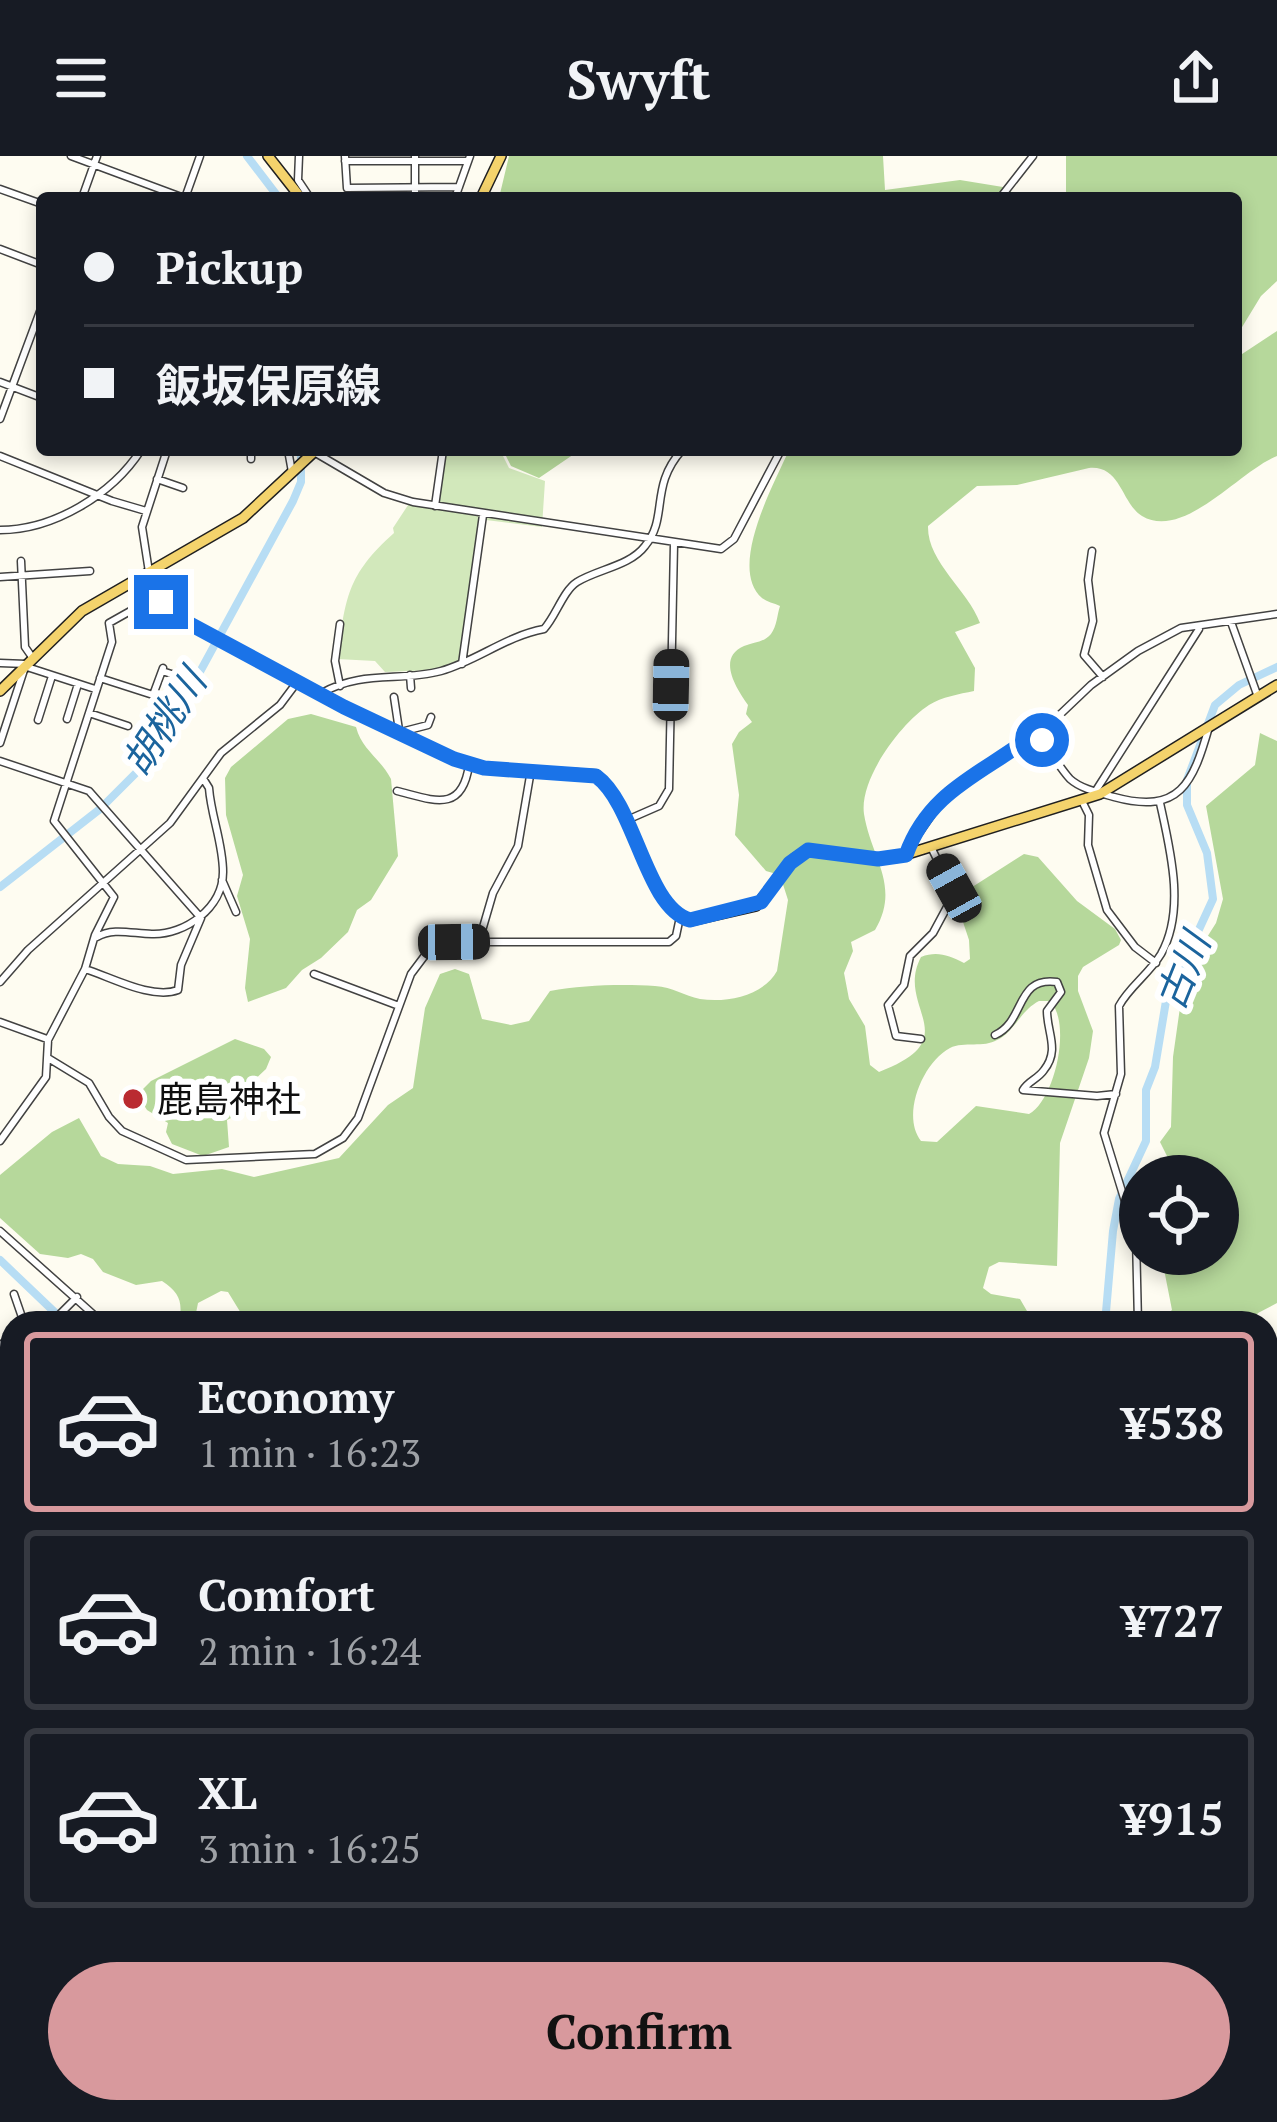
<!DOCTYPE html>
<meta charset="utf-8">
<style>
body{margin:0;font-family:"PT Serif","Noto Sans JP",serif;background:#242831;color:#f1f3f6;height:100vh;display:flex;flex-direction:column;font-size:45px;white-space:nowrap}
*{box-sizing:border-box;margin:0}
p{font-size:39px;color:#9ea1a6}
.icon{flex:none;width:66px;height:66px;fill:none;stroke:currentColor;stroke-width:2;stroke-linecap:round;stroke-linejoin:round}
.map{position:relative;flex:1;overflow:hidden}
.details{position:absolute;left:0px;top:1155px;width:1278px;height:813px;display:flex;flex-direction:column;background:#171b24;border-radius:36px 36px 0 0;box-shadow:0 6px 18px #0003}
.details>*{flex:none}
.hud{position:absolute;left:36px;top:36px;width:1206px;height:264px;border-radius:12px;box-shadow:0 6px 18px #0003;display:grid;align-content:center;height:264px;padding:0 48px;background:#171b24}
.controls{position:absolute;left:1119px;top:999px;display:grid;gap:24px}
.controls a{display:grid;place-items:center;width:120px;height:120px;border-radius:50%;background:#171b24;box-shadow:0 6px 18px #0003;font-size:60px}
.end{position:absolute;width:54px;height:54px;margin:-27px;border:15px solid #1a73e8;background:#fff;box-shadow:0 0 0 6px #fff}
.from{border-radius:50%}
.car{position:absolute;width:36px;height:72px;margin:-36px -18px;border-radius:15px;box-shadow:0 0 9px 3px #0007;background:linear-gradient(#222 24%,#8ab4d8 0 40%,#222 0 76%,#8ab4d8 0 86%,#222 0)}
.hud b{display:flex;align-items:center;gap:42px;height:114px;font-size:45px}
.hud b+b{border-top:3px solid #363941}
.hud i{width:30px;height:30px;background:#f1f3f6}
ul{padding:21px 0 0;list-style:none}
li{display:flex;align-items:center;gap:36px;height:180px;margin:0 24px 18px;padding:0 24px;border:6px solid #363941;border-radius:12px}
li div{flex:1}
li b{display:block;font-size:45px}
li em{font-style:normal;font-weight:800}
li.current{border-color:#d8999d}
li>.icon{width:108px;height:108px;stroke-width:1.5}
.button{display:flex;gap:24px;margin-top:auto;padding:24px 48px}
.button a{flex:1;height:138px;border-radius:72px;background:#d8999d;color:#111;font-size:48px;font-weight:800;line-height:138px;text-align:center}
header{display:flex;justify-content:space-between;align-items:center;height:156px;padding:0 48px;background:#171b24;font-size:54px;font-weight:800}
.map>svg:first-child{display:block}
.green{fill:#d2e8bb}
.forest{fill:#b6d89b;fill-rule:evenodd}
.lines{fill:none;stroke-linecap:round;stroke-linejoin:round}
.river{stroke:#b7ddf4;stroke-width:8}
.minor-casing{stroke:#424242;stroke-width:9}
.major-casing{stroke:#202020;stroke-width:12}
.highway-casing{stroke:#202020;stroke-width:15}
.minor{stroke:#fff;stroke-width:6}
.major{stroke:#f4d36c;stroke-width:9}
.highway{stroke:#efa15e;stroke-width:12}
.route{stroke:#1a73e8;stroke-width:15}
.poi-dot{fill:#ba2b31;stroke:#fff;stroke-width:4.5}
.labels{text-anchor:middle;stroke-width:12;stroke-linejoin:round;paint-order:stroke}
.poi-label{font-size:36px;fill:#0f0f0f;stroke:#fff;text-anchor:start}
.water-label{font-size:39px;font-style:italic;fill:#1b649d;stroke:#fff}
</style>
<header><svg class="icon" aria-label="menu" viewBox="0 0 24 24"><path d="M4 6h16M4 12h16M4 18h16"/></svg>Swyft<svg class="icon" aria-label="share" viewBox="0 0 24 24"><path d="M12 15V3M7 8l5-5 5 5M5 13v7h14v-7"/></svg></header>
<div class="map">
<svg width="1277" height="1966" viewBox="0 0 1277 1966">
<rect width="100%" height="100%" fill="#fefcf1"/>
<path class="green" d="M 446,294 L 500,294 L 509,312 L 545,325 L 542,371 L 486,364 L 463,504 L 432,514 L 385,516 L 375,505 L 337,503 C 346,442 346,420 394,377 L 393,372 L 412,343 L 433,347 Z"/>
<path class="forest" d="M 509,0 L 883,0 L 885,34 L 960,24 L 1009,32 L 1015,42 L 499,42 Z
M 1066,0 L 1277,0 L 1277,125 L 1261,140 L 1236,181 L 1236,42 L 1066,42 Z
M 1277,175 L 1277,300 C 1240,314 1184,385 1142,360 C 1121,347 1121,309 1089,312 L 1017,329 L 977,330 L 928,370 C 927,406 968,434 980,467 L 955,476 L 975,512 L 974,535 C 959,538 942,541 929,549 C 901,567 859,623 864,658 C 871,702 901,730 875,774 L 851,786 L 853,795 L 844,817 L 849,843 L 865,870 L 870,909 L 879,916 C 969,882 894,852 921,801 C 937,795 948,799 964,807 L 970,803 L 969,784 L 955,742 L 1024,698 L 1038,701 L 1077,745 L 1115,773 L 1121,784 L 1119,789 L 1083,811 L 1078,820 L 1078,835 L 1093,875 L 1089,902 L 1060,987 L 1057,1110 L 999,1106 L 989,1111 L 983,1132 L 991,1138 L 1020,1143 L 1027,1155 L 1027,1167 L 247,1167 L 228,1136 L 221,1135 L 198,1147 L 194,1167 L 179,1167 C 183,1146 180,1137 162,1125 L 136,1129 L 103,1116 L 93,1103 L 81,1098 L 68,1102 L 40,1098 L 0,1062 L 0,1019 L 52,976 L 79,962 L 101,1000 L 118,1008 L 150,1010 L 173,1018 L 222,1013 L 254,1021 L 339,1002 L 388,949 L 413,932 L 425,852 L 440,818 L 455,813 L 469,818 L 482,863 L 511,869 L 529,865 L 550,835 C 582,829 622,828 655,830 C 673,831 684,840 700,843 C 727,847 763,840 777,815 L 788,744 L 780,719 L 766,715 L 735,679 L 739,639 L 732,588 L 739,576 L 752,566 L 746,558 L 748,549 C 737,533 716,502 744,490 C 754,486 763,487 771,478 C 777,470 777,459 780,450 C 774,447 767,446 762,442 C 727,412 775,326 789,294 L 1236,294 L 1236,202 ZM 1039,845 L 1050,845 C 1072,867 1055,944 1029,958 L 976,950 L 937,986 L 921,985 C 901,960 922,907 950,892 C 964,885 984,892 997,884 C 1014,876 1021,854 1039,845 Z
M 503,294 L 580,294 L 539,322 L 511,310 Z
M 311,558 L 356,571 C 362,594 380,602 391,623 L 398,700 L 371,744 L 357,754 L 348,776 L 321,802 L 302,814 L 286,832 L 248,846 L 245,832 L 250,783 L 237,740 L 243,719 L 226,659 L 225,622 L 231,611 L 288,563 Z
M 1260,577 L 1277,585 L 1277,1147 L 1258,1157 L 1251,1167 L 1157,1167 L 1172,1154 L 1161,1098 L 1218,1098 L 1218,1020 L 1164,1020 L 1170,1006 L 1160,986 L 1171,971 L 1173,901 L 1185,816 L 1216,767 L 1223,743 L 1206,650 L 1255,609 Z
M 235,883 L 264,893 L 271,901 L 266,913 L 248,930 L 245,955 L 227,964 L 229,991 L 203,1000 L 172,988 L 166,976 L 168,967 L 147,954 L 140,943 L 142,934 L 151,925 Z
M 1277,1228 L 1277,1383 L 1271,1360 L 1266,1359 L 1266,1230 Z
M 1277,1385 L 1277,1741 L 1266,1742 L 1266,1386 Z
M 287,1956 L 390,1956 C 413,1966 442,1956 468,1956 L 470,1966 L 287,1966 Z
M 828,1956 L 1166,1956 L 1168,1966 L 820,1966 Z"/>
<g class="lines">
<path class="river" d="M 247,0 L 279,42
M 0,731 L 100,653 L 145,608 L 171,569 L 293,345 L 301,326 L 301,294
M 0,1104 L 66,1167
M 1106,1156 L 1113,1075 L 1119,1043 L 1146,985 L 1146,934 L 1155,911 L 1166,845 L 1213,743 L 1207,697 L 1187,649 L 1187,624 L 1215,549 L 1239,529 L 1277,511
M 242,1956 L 249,1966"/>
<defs>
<path id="minor" d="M 71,0 L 184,42
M 299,0 L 298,24 L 310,42
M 345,0 L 347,32 L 459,31
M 415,0 L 415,42
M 345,5 L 468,5
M 0,33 L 42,48
M 82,42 L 97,0
M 185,42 L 200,0
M 455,42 L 470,0
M 1000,42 L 1033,0
M 0,93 L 42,109
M 0,226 L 42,242
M 0,263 L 42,150
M 251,294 L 251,303
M 288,294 L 292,316
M 314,296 L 384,337 L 413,346 L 721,393 L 734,383 L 781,294
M 0,300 L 112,345 L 146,355
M 157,323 L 183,332
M 435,350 L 443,294
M 0,374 C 53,374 112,339 141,294
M 1092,395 L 1088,424 L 1093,465 L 1084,499 L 1103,521
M 21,405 L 25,491 L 32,501
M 149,416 L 142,371 L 167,294
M 0,421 L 90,415
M 1231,466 L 1258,541
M 340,468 L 335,505 L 340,530
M 0,507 L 26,508
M 462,508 L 483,359
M 27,511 L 95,533
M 162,515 L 184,522
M 410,519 L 411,532
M 100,522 L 153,539 L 163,512
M 322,537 C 362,514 400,526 441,515 C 477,505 506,480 544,473 C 556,460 563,435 577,426 C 598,413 630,410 645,390 C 669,361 649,331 682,294
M 394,541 L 399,574
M 89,557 L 128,570
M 67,563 L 78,528
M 38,564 L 52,520
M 1037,576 C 1048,591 1058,610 1070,623 C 1081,633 1100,637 1114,641 C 1180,659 1193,627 1209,571
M 397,577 L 428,569 L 431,561
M 0,587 L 24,514
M 0,605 L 89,635 L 201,762 L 181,809 L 178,834 C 152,844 111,821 85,813
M 397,635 C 433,644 462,658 469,609
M 1095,636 L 1199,473
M 1082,645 L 1089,659 L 1088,689 L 1107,754 L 1135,791 L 1156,807
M 627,664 L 659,650 L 669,633 L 674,388
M 906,696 L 948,635 L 1050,568 L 1091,529 L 1138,495 L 1181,472 L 1277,458
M 222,724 L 236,756
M 97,781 C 113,771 134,778 152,778 C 185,779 223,752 223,716 C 223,687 211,660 209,632 L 204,624
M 479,785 L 493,737 L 518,690 L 531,614
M 314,818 L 399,850
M 0,826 L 28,794 L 170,667 L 221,597 L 280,549 L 298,525
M 0,866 L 47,883
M 995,879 C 1026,865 1015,820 1057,826 L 1061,836 L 1047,855 C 1047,877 1060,894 1044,914 C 1038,923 1028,925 1023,934 L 1097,940 L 1116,938
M 921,883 L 896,880 L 888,849 L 904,829 L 910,800 L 933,777 L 954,738 L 931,691
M 48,902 L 89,927 L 109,961 L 122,975 L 186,1004 L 315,998 L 343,982 L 358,962 L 411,818 L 426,798 L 454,786 L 669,786 L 676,780 L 680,761
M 0,985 L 46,921 L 48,884 L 85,813 L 95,779 L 114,741 L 54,665 L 112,486 L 109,467 L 157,440
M 0,1075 L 103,1167
M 14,1138 L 24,1167
M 51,1167 L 77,1141
M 110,1167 L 120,1161
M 1138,1167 L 1136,1081 L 1104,977 L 1121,918 L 1119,850 C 1129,831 1149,818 1161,798 C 1186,754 1170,693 1160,647
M 0,1189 L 12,1182
M 1266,1215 L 1277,1211
M 0,1262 L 12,1264
M 0,1361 L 12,1362
M 0,1472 L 12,1474
M 0,1596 L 12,1597
M 0,1709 L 12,1711
M 0,1813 L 12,1814
M 1266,1833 L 1277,1822
M 0,1849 L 12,1851
M 0,1871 L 12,1883
M 0,1889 L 12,1890
M 1266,1902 L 1277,1903
M 1266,1935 L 1277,1935
M 82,1956 L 92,1966
M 586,1956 L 646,1963 L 665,1956
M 1208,1956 L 1208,1966
M 13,1966 L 15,1956
M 160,1966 L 161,1956
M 280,1966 L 281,1956
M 541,1966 L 545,1956"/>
<path id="major" d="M 268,0 L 301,42
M 481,42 L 501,0
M 149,416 L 158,443 L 173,459 L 368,563 L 454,603 L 485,612 L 596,619 C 636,650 645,751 690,765 L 756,750 L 795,702 L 808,694 L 878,703 L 898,701 L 1100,638 L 1277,529
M 0,535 L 82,455 L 243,362 L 316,294
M 1266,1671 L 1277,1661"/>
<path id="highway" d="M 0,1766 L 12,1775
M 187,1956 L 197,1966"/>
</defs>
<use href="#minor" class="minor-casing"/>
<use href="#major" class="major-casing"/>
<use href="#highway" class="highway-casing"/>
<use href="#minor" class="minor"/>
<use href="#major" class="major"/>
<use href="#highway" class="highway"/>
</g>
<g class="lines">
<path class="route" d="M 161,446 L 177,461 L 344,551 L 454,603 L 484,612 L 596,620 C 636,649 645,751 690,764 L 761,746 L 790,707 L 808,694 L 878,703 L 906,699 C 930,632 986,617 1037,576 L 1042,584"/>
</g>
<circle class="poi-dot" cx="133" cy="943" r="12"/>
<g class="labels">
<g class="poi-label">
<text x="157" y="956">鹿島神社</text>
</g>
<g class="water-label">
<text transform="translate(164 566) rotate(-57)" y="14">胡桃川</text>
<text transform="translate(1183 815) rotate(-68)" y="14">古川</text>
</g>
</g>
</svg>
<div class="controls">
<a><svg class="icon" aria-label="locate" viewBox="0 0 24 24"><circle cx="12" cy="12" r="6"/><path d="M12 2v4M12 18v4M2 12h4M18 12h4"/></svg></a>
</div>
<i class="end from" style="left:1042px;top:584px"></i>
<i class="end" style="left:161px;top:446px"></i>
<i class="car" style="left:671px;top:529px;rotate:1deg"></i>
<i class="car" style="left:954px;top:732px;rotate:331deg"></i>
<i class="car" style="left:454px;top:786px;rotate:89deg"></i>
<div class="hud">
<b><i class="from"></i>Pickup</b>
<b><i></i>飯坂保原線</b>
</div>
<section class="details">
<ul>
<li class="current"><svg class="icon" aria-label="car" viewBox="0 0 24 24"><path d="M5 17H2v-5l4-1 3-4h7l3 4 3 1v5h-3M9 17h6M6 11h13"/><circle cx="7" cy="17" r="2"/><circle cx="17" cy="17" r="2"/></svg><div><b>Economy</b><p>1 min · 16:23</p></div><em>¥538</em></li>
<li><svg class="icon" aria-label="car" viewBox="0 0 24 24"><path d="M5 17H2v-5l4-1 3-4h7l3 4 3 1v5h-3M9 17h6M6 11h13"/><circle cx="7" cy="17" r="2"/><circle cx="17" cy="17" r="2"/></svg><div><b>Comfort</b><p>2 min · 16:24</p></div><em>¥727</em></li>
<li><svg class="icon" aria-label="car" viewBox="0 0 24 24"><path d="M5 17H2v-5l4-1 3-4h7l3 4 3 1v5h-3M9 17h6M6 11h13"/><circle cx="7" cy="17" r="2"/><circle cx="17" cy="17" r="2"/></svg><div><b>XL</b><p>3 min · 16:25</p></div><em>¥915</em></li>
</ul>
<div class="button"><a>Confirm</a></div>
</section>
</div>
